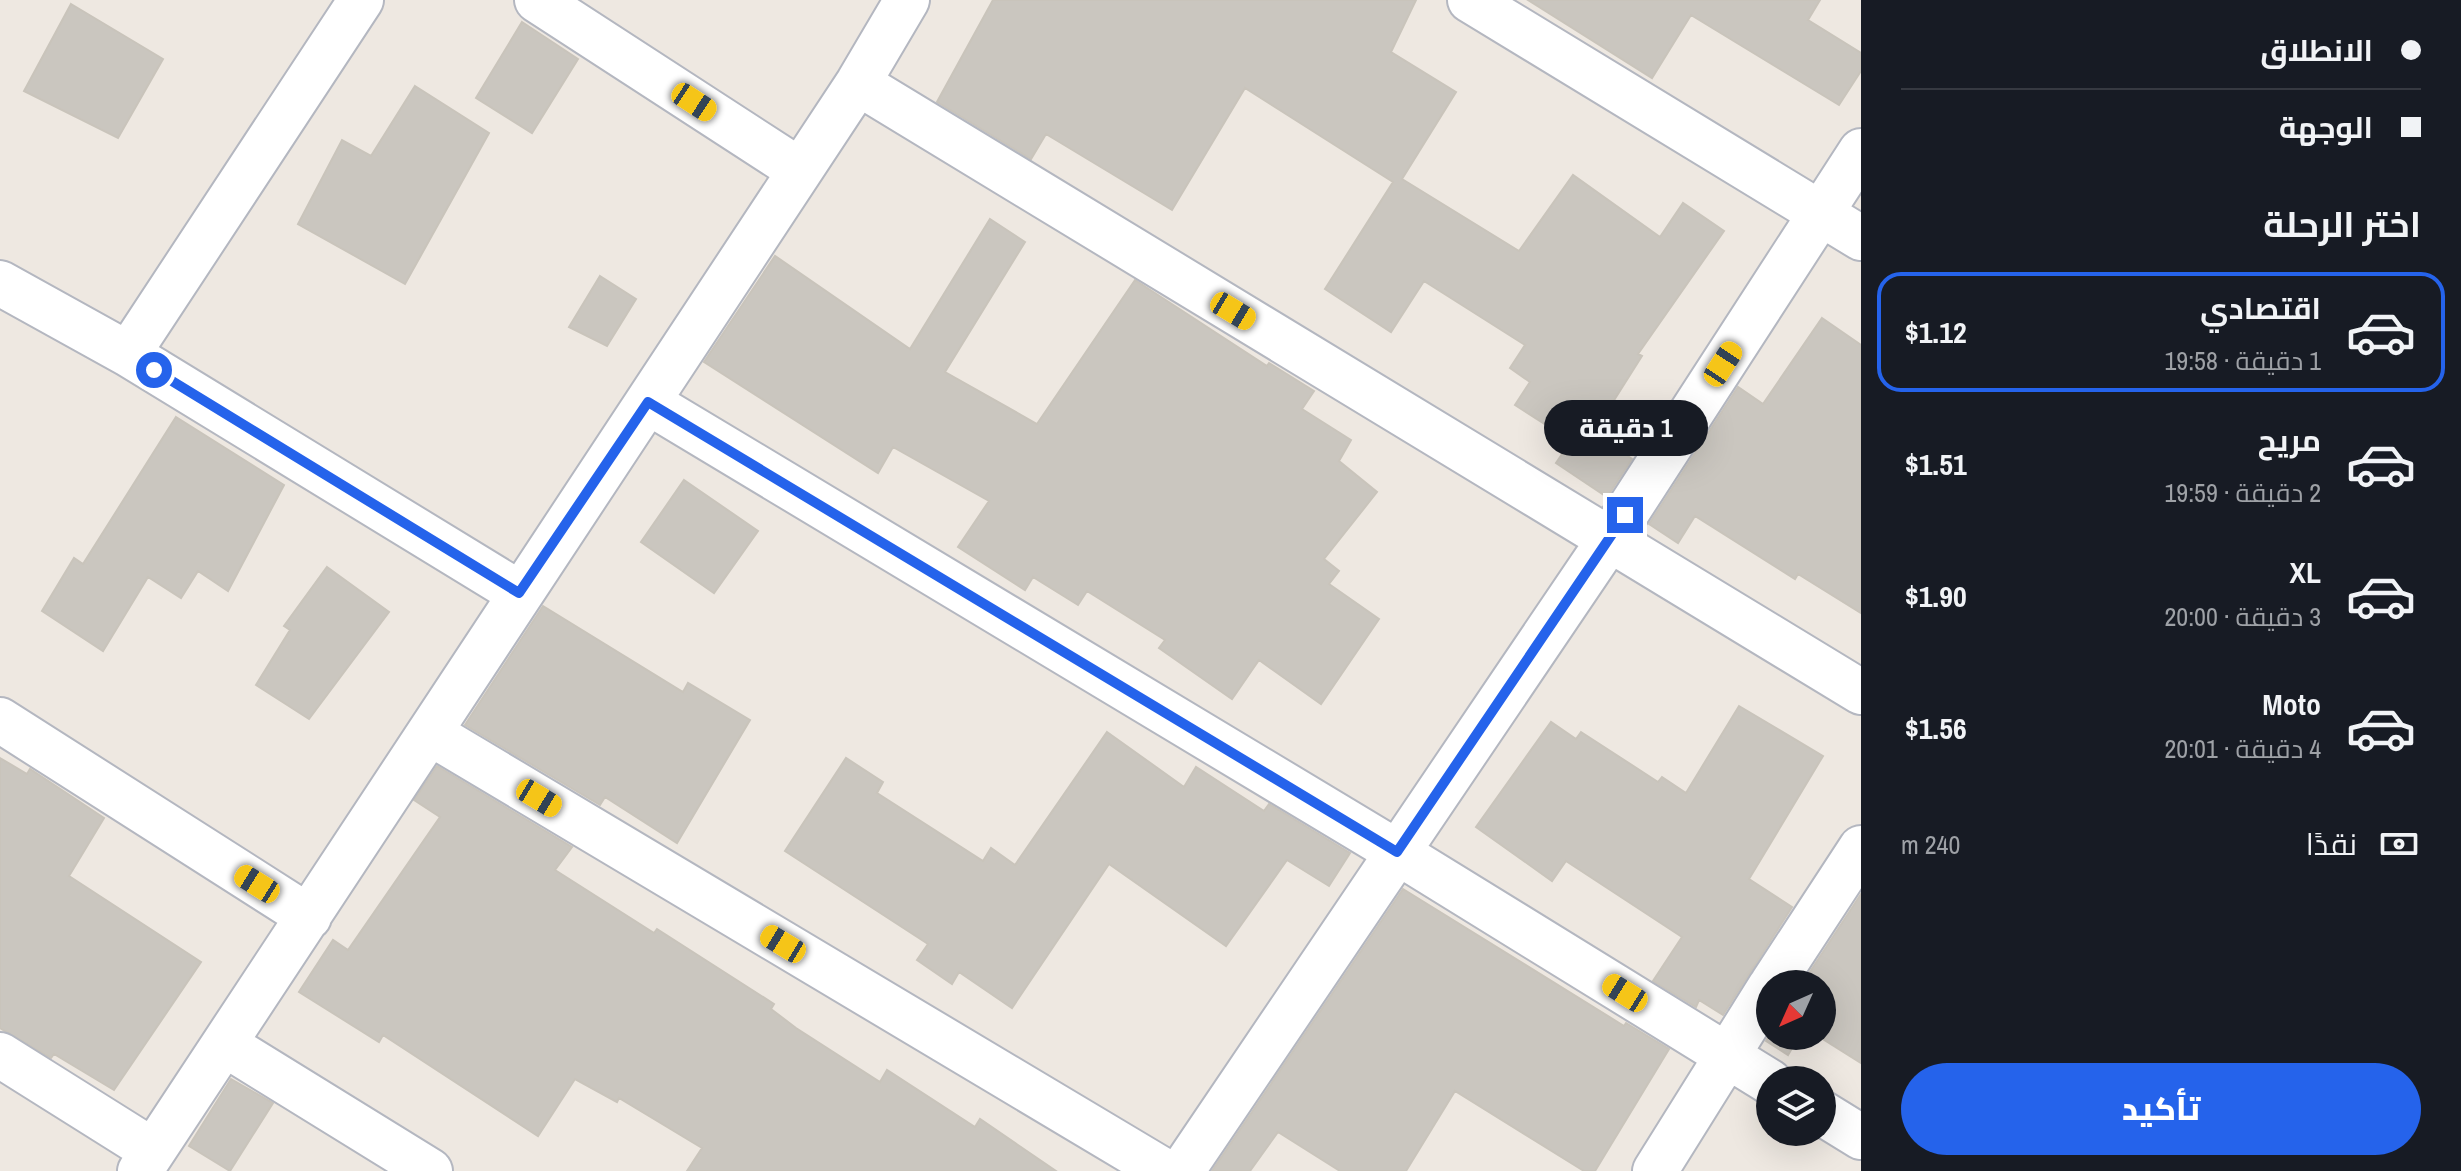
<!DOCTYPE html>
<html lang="ar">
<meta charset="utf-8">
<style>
body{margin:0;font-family:"Archivo Narrow",Cairo,sans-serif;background:#242831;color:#f1f3f6;direction:rtl;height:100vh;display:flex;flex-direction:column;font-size:30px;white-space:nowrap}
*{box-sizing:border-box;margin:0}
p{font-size:26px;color:#9ea1a6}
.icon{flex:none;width:44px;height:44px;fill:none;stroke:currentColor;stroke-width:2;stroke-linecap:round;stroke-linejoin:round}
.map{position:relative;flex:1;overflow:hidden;direction:ltr}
.sheet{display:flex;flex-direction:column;background:#171b24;width:600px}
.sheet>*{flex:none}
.top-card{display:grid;align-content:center;height:176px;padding:0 40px;background:#171b24}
.needle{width:52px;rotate:225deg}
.tools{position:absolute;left:1756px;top:970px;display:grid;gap:16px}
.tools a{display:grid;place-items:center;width:80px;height:80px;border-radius:50%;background:#171b24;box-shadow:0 8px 32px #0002;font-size:40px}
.end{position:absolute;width:36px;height:36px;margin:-18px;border:10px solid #2563eb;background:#fff;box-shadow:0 0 0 4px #fff}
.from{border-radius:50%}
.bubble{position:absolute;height:56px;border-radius:28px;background:#171b24;box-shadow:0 8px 32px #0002;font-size:26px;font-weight:800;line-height:56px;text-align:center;direction:rtl}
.car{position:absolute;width:24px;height:48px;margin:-24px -12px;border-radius:10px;box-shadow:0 0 6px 2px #0007;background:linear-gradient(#f5c518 24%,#345 0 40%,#f5c518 0 76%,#345 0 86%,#f5c518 0)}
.top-card b{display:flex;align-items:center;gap:28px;height:76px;font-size:30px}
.top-card b+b{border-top:2px solid #363941}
.top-card i{width:20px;height:20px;background:#f1f3f6}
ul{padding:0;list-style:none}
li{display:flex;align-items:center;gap:24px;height:120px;margin:0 16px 12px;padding:0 24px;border:4px solid transparent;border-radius:24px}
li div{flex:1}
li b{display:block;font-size:30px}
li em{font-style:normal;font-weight:800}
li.on{border-color:#2563eb}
li>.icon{width:72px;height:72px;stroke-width:1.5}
h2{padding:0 40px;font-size:36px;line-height:96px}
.pay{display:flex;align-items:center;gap:20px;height:88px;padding:0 40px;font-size:30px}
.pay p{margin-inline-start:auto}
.primary-button{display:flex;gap:16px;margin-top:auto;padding:16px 40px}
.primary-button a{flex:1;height:92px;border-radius:48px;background:#2563eb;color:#fff;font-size:32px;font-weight:800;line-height:92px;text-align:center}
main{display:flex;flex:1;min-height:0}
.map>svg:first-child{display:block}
.building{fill:#cac6bf;stroke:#c9c4bb;stroke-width:2}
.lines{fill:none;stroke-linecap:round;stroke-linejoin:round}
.minor-casing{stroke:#b4b7c0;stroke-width:48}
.minor{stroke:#fff;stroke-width:44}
.route{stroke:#2563eb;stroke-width:10}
</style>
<main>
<section class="sheet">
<div class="top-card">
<b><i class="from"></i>الانطلاق</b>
<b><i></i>الوجهة</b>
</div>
<h2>اختر الرحلة</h2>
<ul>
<li class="on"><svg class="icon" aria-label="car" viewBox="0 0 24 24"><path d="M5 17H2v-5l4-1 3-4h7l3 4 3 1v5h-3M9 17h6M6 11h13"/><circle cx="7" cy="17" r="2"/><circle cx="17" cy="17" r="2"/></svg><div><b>اقتصادي</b><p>1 دقيقة · 19:58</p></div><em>$1.12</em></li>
<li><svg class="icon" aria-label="car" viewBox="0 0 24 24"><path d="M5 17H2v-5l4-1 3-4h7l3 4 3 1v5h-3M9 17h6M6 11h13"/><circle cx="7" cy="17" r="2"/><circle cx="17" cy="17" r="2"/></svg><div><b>مريح</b><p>2 دقيقة · 19:59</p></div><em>$1.51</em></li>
<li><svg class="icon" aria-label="car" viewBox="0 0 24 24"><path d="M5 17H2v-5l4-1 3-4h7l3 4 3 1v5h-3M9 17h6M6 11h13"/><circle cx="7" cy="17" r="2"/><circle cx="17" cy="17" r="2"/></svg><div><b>XL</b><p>3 دقيقة · 20:00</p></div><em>$1.90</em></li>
<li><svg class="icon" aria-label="car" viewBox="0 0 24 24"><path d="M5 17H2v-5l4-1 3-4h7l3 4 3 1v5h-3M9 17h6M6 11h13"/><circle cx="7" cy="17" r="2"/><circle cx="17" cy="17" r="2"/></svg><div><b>Moto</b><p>4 دقيقة · 20:01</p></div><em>$1.56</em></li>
</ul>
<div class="pay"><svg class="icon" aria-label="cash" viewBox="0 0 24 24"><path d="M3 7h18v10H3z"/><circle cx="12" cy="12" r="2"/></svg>نقدًا<p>240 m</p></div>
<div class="primary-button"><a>تأكيد</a></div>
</section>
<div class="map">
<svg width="1861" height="1171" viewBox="0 0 1861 1171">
<rect width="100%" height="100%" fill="#eee8e1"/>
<path class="building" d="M 993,0 L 1416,0 L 1391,52 L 1456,92 L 1402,179 L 1519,251 L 1573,175 L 1660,237 L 1683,203 L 1724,231 L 1638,354 L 1642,356 L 1594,432 L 1632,459 L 1607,497 L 1556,463 L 1571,441 L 1515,405 L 1530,382 L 1510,368 L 1525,345 L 1424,281 L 1391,332 L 1325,289 L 1393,182 L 1245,88 L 1172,210 L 1046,134 L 1031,159 L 937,102 Z
M 1528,0 L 1820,0 L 1808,20 L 1861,53 L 1861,71 L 1839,105 L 1691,15 L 1652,78 Z
M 71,4 L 163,59 L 118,138 L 24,91 Z
M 522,22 L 578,59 L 532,133 L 476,98 Z
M 415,86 L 489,133 L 405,284 L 298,224 L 342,140 L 371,156 Z
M 990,219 L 1025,242 L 945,372 L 1037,424 L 1135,280 L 1267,366 L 1269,363 L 1314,391 L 1302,409 L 1351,440 L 1339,461 L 1377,492 L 1324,559 L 1339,571 L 1329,584 L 1379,619 L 1321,704 L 1259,660 L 1232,699 L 1159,648 L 1165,640 L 1087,591 L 1078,605 L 1033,577 L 1025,590 L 958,547 L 989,501 L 893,447 L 878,473 L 704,362 L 775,256 L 910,349 Z
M 600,276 L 636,299 L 607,346 L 569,327 Z
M 1822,318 L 1861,345 L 1861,613 L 1798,574 L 1795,579 L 1695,516 L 1678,543 L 1649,524 L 1738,387 L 1763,404 Z
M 176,417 L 284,485 L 228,591 L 198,571 L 181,598 L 148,577 L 103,651 L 42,611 L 74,558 L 83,564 Z
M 684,480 L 758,531 L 714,593 L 641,542 Z
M 327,567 L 389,612 L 309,719 L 256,685 L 290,630 L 284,626 Z
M 543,606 L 683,692 L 688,683 L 750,720 L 677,843 L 605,797 L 600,805 L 465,725 Z
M 1739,706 L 1823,756 L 1749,879 L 1792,907 L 1723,1015 L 1699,1000 L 1696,1007 L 1653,981 L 1682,937 L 1566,861 L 1552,881 L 1476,827 L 1551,722 L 1576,739 L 1581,732 L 1658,782 L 1662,777 L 1686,793 Z
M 1107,732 L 1184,787 L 1196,767 L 1264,811 L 1269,804 L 1350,853 L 1329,886 L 1287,860 L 1226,946 L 1109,864 L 1012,1008 L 959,972 L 952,984 L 917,960 L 928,944 L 785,851 L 846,758 L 883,782 L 877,793 L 983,861 L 991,848 L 1015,865 Z
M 0,758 L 27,774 L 30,769 L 104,818 L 69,876 L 201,962 L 114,1090 L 54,1054 L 51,1058 L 0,1028 Z
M 437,766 L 572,847 L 555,870 L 654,933 L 657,929 L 774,1004 L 771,1009 L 796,1028 L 880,1082 L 887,1070 L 975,1127 L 980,1119 L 1056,1171 L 687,1171 L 702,1148 L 619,1098 L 617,1102 L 575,1079 L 538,1136 L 383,1035 L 379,1042 L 299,992 L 333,940 L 348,950 L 440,817 L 414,800 Z
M 1403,889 L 1624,1026 L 1626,1023 L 1669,1049 L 1595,1171 L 1584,1171 L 1455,1091 L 1406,1171 L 1340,1171 L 1278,1132 L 1250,1171 L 1212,1171 Z
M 1861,894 L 1861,1063 L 1818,1036 L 1822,1036 L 1822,984 L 1802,984 Z
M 1770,1034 L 1770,1036 L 1799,1036 L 1788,1055 L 1766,1041 Z
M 231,1079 L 273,1103 L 230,1171 L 189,1146 Z"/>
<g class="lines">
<defs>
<path id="minor" d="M 537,0 L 799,170
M 1470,0 L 1861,238
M 858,83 L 1861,692
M 0,283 L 128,354 L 519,593
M 128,354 L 361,0
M 648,402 L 1397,852 L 1770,1082
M 0,720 L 309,917
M 430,733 L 1164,1171
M 1772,984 L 1861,848
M 226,1045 L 430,1171
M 0,1055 L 153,1151
M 1822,1113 L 1861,1137
M 140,1171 L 858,83 L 907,0
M 1182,1171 L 1609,540 L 1861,151
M 1655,1171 L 1770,987"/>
</defs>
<use href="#minor" class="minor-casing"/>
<use href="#minor" class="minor"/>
</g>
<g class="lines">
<path class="route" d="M 154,370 L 519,593 L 648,402 L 1397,852 L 1625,515"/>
</g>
</svg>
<div class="tools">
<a><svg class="needle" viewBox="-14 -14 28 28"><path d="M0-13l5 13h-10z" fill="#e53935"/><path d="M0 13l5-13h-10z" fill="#9ea1a6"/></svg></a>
<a><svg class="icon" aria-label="layers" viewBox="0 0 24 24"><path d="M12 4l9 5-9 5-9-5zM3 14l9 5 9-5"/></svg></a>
</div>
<i class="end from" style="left:154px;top:370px"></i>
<i class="end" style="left:1625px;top:515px"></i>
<div class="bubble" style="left:1544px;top:400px;width:164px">1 دقيقة</div>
<i class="car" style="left:694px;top:102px;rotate:123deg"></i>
<i class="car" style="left:1233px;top:311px;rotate:121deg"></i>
<i class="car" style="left:1723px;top:364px;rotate:33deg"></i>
<i class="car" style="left:539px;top:798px;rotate:121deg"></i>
<i class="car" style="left:257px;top:884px;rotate:302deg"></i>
<i class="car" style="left:783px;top:944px;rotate:301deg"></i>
<i class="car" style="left:1625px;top:993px;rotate:302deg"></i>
</div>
</main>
